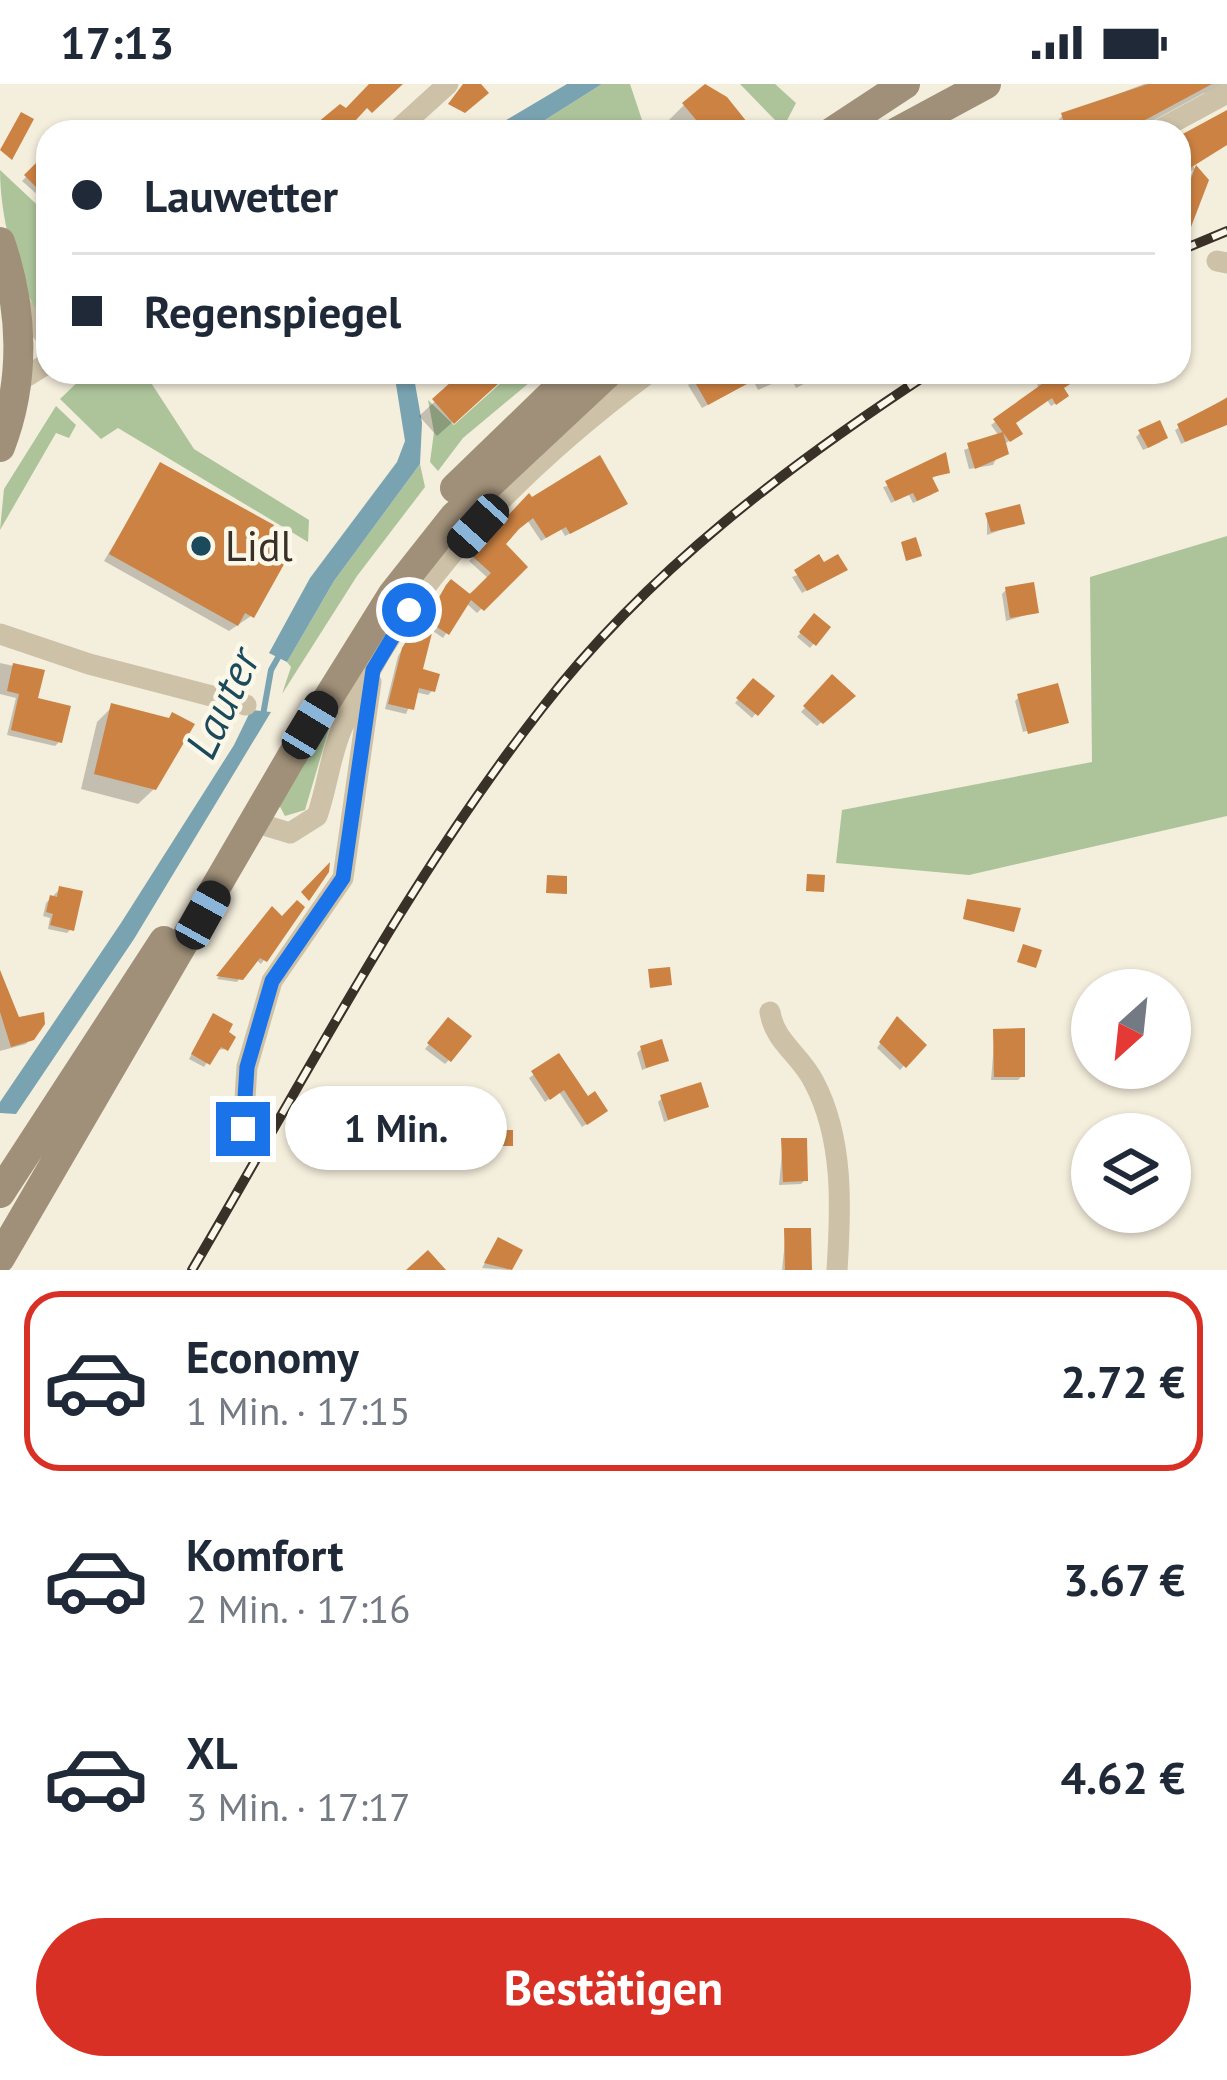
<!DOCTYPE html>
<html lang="de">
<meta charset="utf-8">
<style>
body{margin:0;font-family:"PT Sans",sans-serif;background:#f2f2f3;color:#1f2937;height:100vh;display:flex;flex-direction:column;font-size:45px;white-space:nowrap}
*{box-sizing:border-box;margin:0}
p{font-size:39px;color:#747a83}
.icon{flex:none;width:66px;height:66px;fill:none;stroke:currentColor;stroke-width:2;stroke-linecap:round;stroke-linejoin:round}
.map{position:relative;height:1186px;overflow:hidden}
.panel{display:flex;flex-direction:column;background:#fff;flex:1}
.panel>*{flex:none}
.banner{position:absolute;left:36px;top:36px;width:1155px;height:264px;border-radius:36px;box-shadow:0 3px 9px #0004;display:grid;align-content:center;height:264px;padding:0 36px;background:#fff}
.needle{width:78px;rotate:207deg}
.tools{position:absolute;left:1071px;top:885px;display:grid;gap:24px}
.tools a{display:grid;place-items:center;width:120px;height:120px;border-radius:50%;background:#fff;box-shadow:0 3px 9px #0004;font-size:60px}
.end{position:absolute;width:54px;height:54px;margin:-27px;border:15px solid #1a73e8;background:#fff;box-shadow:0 0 0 6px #fff}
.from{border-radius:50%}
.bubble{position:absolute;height:84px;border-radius:42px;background:#fff;box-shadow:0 3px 9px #0004;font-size:39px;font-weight:600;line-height:84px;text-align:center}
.car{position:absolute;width:36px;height:72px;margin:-36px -18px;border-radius:15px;box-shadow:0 0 9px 3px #0007;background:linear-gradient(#222 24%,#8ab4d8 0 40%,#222 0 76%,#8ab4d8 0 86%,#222 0)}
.banner b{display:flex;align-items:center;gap:42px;height:114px;font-size:45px}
.banner b+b{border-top:3px solid #e0e1e3}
.banner i{width:30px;height:30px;background:#1f2937}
ul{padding:21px 0 0;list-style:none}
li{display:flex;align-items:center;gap:36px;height:180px;margin:0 24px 18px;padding:0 12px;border:6px solid transparent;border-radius:36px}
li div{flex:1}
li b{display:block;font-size:45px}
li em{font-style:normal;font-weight:600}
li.selected{border-color:#d93025}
li>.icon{width:108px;height:108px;stroke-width:1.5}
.primary-button{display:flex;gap:24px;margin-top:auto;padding:24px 36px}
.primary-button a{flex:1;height:138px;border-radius:72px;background:#d93025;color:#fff;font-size:48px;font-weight:600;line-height:138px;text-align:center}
.status{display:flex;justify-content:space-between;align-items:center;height:84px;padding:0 60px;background:#fff;direction:ltr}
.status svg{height:33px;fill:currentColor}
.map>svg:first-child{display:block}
.green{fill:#adc49b}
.water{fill:#7aa3b2}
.shadow{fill:#0003}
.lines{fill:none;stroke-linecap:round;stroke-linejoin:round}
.stream{stroke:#7aa3b2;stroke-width:6}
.building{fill:#cc8242}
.minor{stroke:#cdc1a7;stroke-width:21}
.secondary{stroke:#a09079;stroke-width:30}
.rail-casing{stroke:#393128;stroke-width:10}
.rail{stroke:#fbf7e9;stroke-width:6;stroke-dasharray:18;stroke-linecap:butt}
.route{stroke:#1a73e8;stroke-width:15}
.poi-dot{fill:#1b4a5d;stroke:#fbf7e9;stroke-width:4.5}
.labels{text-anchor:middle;stroke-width:9;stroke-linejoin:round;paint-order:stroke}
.poi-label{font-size:42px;fill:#393128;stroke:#fbf7e9;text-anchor:start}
.water-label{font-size:45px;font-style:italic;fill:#1b4a5d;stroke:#fbf7e9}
</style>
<div class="status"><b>17:13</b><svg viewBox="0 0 49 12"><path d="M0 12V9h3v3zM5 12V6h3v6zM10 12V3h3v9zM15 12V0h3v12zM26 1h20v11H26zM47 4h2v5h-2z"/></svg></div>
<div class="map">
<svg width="1227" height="1186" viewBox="0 0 1227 1186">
<rect width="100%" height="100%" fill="#f4eedc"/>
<path class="green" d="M 602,0 L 630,0 L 646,48 L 526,48 Z
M 740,0 L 775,0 L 796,19 L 781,48 L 766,46 L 775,36 Z
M 0,86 L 48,131 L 48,245 C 18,205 0,136 0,86 Z
M 88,288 L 144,288 L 194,365 L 309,436 L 308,458 L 118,344 L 101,355 L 60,315 Z
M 513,288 L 542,288 L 463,354 L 438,387 L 430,378 L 434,348 L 428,316 L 454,341 Z
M 56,322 L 76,341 L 69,354 L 56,349 L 0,446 L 4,405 Z
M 420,380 L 425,403 L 357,492 L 282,610 L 291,583 L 287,578 L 334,497 Z
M 1227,452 L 1227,732 L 969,791 L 836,779 L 842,726 L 1092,678 L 1090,493 Z
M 331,638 L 305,726 L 285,732 L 277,717 Z"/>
<path class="water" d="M 567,0 L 602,0 L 526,48 L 486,48 Z
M 394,288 L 413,288 L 422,339 L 420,380 L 334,497 L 287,578 L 269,569 L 310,494 L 397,378 L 405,357 Z
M 251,626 L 271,628 L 134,855 L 16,1030 L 0,1029 L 0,1018 L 121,839 L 234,661 Z"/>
<path class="shadow" d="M 1144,0 L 1227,0 L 1221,13 L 1204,9 L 1132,48 L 1048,48 L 1063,31 Z
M 684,21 L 749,48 L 679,48 L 669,36 Z
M 1227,29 L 1227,59 L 1192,81 L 1206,97 L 1189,141 L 1179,143 L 1179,126 L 1193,86 L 1179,95 L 1179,55 Z
M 44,75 L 48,79 L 48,120 L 22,97 Z
M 150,288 L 175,288 L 155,298 Z
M 467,288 L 509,288 L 437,352 L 419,332 Z
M 706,288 L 847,288 L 829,298 L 825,289 L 796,304 L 790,292 L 758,306 L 753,296 L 702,324 L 688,301 Z
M 1053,288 L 1079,288 L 1060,303 L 1061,316 L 1051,322 L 1047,316 L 1013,339 L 1015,353 L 1003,361 L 993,381 L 969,385 L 964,366 L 999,352 L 991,341 L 1040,306 L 1037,301 Z
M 1227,313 L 1227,338 L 1181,360 L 1175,346 Z
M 1140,349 L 1161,358 L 1143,366 L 1136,353 Z
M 161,381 L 251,532 L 229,547 L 104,477 Z
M 946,388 L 930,395 L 935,407 L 931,411 L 913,419 L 909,411 L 891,419 L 883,403 Z
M 529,414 L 620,424 L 565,452 L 561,445 L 541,457 L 527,436 L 502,460 L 524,483 L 477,529 L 466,519 L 443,554 L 430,545 L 420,587 L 433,606 L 428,611 L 415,608 L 406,630 L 385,625 L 398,572 L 409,555 L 489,495 L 469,477 Z
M 987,432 L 1021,439 L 987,451 Z
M 823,482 L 844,486 L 802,509 L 792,493 Z
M 1006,506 L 1036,528 L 1006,537 L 1002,510 Z
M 814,533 L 827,544 L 810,564 L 797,553 Z
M 0,579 L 41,588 L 34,616 L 60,657 L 55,662 L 7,651 L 16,614 L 0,610 Z
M 832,594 L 852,612 L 817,642 L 801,628 Z
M 753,598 L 770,612 L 752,634 L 735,619 Z
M 1019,613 L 1064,637 L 1023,648 L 1015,617 Z
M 112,623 L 154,705 L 138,720 L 81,705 L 97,638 Z
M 60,805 L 71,845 L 67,849 L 48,845 L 50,834 L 43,832 L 46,819 Z
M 301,824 L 261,880 L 255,875 L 237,898 L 217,895 L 272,826 L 282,836 Z
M 0,920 L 31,954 L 26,960 L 0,967 Z
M 209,937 L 226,965 L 215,966 L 204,983 L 189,975 Z
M 448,937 L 449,976 L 445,980 L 425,965 Z
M 894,940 L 923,961 L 900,986 L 877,964 Z
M 995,948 L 1022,992 L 1018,996 L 991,996 Z
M 642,964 L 665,977 L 642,986 L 637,969 Z
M 558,973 L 600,1031 L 582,1043 L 559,1008 L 545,1018 L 529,994 Z
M 662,1014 L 706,1022 L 664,1038 L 658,1018 Z
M 783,1057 L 805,1096 L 801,1100 L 779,1101 Z
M 786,1147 L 808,1147 L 808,1186 L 782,1186 Z
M 495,1161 L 519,1167 L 509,1186 L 482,1184 Z"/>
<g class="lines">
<path class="stream" d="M 263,631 L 271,586 L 280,570"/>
</g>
<path class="building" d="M 369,0 L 403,0 L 372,29 L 367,24 L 345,48 L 306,48 L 340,20 L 346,24 Z
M 463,0 L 481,0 L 489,9 L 465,29 L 448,20 Z
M 705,0 L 727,13 L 755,48 L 685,48 L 697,37 L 682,19 Z
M 1148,0 L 1212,0 L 1147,35 L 1109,48 L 1067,48 L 1061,29 Z
M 1227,26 L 1227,61 L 1179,91 L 1179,52 Z
M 21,28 L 34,35 L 12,76 L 0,66 Z
M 48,67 L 48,115 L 24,91 Z
M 1196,81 L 1209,96 L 1191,143 L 1179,138 L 1179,127 Z
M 462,288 L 511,288 L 454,340 L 432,315 Z
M 701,288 L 769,288 L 708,321 L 692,293 Z
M 1050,288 L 1089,288 L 1064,304 L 1069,312 L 1056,321 L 1052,314 L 1016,339 L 1023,350 L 1010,358 L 993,335 L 1042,300 L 1039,294 Z
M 1227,314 L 1227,341 L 1185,358 L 1177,340 Z
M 1160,336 L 1168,354 L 1148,364 L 1138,346 Z
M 1003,348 L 1009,370 L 975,385 L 967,359 Z
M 946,368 L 950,389 L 932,393 L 939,407 L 917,417 L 913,409 L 895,417 L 885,397 Z
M 600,371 L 628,420 L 570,450 L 566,443 L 546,454 L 533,434 L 519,445 L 506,460 L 528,483 L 484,527 L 471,516 L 449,551 L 434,541 L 423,585 L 440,590 L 435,608 L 419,604 L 414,626 L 388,620 L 402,564 L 413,546 L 419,548 L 446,501 L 451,495 L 470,510 L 491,489 L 471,471 L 529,409 L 532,413 Z
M 160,378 L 274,441 L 268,453 L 292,466 L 254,534 L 245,529 L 238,542 L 109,470 Z
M 1020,420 L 1025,440 L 991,448 L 985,429 Z
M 916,453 L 922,472 L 906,477 L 901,458 Z
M 819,470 L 824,478 L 838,470 L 848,486 L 807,507 L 794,486 Z
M 1034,498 L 1039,529 L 1010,534 L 1005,503 Z
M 814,529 L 831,543 L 816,562 L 799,548 Z
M 13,579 L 45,586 L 38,614 L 71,622 L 62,659 L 11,646 L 19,610 L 7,607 Z
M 832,590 L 856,612 L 823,640 L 803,622 Z
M 753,594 L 775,612 L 758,632 L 736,614 Z
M 1058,599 L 1069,639 L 1028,650 L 1017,610 Z
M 111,619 L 169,634 L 172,628 L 195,640 L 156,706 L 94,690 Z
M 330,778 L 329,788 L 309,817 L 301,808 Z
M 807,790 L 825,791 L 824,808 L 806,807 Z
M 547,791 L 567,792 L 567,810 L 546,809 Z
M 59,802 L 83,807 L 74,847 L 50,841 L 53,830 L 46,828 L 50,811 L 57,813 Z
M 967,815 L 1021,824 L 1014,848 L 963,835 Z
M 297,816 L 305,823 L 267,878 L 260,874 L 243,896 L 216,892 L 272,822 L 282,832 Z
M 1023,860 L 1042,866 L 1036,884 L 1017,878 Z
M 670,883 L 672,901 L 650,904 L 648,885 Z
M 0,886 L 19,933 L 44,928 L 45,940 L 34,956 L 11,963 L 0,928 Z
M 213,929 L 233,940 L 229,948 L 236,953 L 228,967 L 221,963 L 210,981 L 191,970 Z
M 897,932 L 927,961 L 906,984 L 879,958 Z
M 448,933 L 472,952 L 451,978 L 427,959 Z
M 1025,944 L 1025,993 L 994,993 L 993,945 Z
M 662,955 L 669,977 L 646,984 L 640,962 Z
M 559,969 L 588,1012 L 595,1007 L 608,1027 L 587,1041 L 564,1006 L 550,1016 L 531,987 Z
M 701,998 L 709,1023 L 668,1036 L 660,1011 Z
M 494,1046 L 513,1046 L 513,1062 L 494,1062 Z
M 781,1054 L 807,1054 L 808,1097 L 783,1098 Z
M 784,1144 L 811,1144 L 812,1186 L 785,1186 Z
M 498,1153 L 523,1166 L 512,1186 L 484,1179 Z
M 428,1166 L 446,1186 L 406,1186 Z"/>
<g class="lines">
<path class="minor" d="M 395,48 L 448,0
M 1155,48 L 1227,9
M 1217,177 L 1227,179
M 18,218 L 48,255
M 16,299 L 48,279
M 0,550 L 89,580 L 246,621
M 254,738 L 290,749 L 317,732 C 327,704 330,672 342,644 C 403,500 527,379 650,288
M 770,928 C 775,959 800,970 814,998 C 844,1055 841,1124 837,1186
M 243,1045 L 247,983 L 272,897 L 343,794 L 371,598"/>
<path class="secondary" d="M 832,48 L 905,0
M 897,48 L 986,0
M 0,158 C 23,224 26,296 0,363
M 455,404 L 575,288
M 0,1109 L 164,857
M 0,1174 L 292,672 L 393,510 L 454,433 L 609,288"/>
<defs>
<path id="rail" d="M 1179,167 L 1227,147
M 192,1186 C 304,996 406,798 542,624 C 648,487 787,382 931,288"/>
</defs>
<use href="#rail" class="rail-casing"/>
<use href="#rail" class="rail"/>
</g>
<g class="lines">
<path class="route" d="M 243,1045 L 247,983 L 272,897 L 343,794 L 373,586 L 409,526"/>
</g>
<circle class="poi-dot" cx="201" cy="462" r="12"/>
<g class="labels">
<g class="poi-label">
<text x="225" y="477">Lidl</text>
</g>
<g class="water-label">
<text transform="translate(222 619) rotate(-65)" y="16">Lauter</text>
</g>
</g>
</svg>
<div class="tools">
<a><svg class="needle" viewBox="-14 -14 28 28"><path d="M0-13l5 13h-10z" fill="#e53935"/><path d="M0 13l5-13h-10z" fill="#747a83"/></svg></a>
<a><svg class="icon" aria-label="layers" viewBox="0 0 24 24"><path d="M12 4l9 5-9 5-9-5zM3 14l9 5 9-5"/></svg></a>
</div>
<i class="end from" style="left:409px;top:526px"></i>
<i class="end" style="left:243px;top:1045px"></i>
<div class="bubble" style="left:285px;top:1002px;width:222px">1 Min.</div>
<i class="car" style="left:478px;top:442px;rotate:222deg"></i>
<i class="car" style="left:310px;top:641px;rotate:31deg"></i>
<i class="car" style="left:203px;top:831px;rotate:29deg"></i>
<div class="banner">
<b><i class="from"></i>Lauwetter</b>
<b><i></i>Regenspiegel</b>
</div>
</div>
<section class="panel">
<ul>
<li class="selected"><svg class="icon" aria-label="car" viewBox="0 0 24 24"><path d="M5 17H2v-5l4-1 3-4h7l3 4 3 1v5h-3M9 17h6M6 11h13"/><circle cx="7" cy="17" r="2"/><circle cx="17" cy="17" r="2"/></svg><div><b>Economy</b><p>1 Min. · 17:15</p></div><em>2.72 €</em></li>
<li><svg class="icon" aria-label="car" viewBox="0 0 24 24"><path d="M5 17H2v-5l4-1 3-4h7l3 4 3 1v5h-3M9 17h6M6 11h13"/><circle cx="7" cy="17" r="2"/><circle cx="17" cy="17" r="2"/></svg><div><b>Komfort</b><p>2 Min. · 17:16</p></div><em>3.67 €</em></li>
<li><svg class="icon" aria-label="car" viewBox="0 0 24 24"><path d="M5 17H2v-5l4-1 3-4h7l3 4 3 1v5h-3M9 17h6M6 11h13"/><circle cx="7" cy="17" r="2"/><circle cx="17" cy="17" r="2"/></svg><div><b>XL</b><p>3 Min. · 17:17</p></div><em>4.62 €</em></li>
</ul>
<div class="primary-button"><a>Bestätigen</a></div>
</section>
